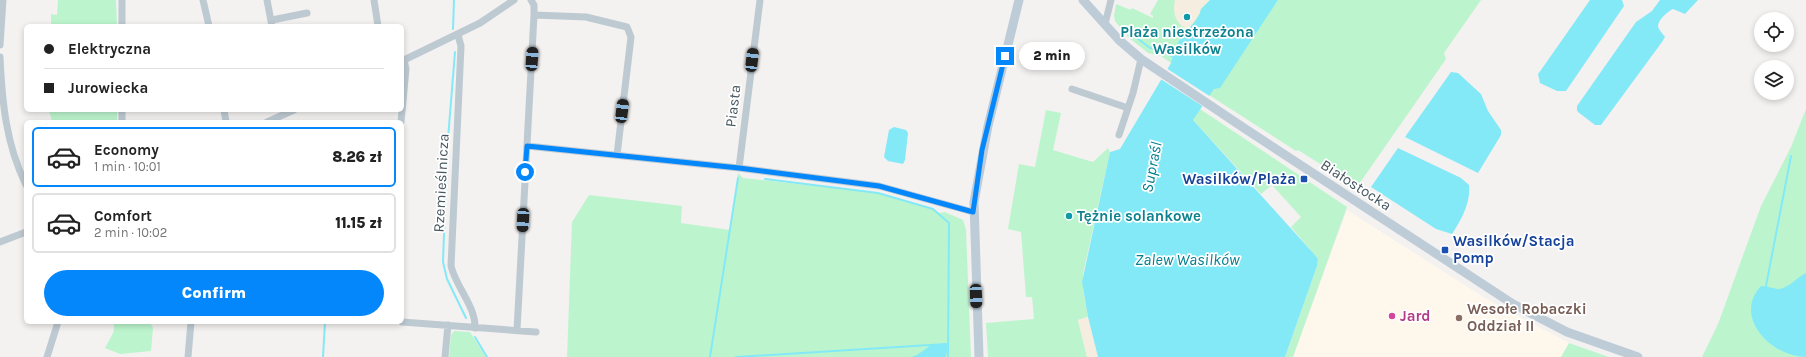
<!DOCTYPE html>
<meta charset="utf-8">
<style>
body{margin:0;font-family:Karla,sans-serif;background:#f2f2f2;color:#222;height:100vh;display:flex;flex-direction:column;font-size:15px;white-space:nowrap}
*{box-sizing:border-box;margin:0}
p{font-size:13px;color:#767676}
.icon{flex:none;width:22px;height:22px;fill:none;stroke:currentColor;stroke-width:2;stroke-linecap:round;stroke-linejoin:round}
.map{position:relative;flex:1;overflow:hidden}
.drawer{position:absolute;left:24px;top:120px;width:380px;height:204px;display:flex;flex-direction:column;background:#fff;border-radius:6px;box-shadow:0 2px 6px #0003}
.drawer>*{flex:none}
.top-card{position:absolute;left:24px;top:24px;width:380px;height:88px;border-radius:6px;box-shadow:0 2px 6px #0003;display:grid;align-content:center;height:88px;padding:0 20px;background:#fff}
.tools{position:absolute;left:1754px;top:12px;display:grid;gap:8px}
.tools a{display:grid;place-items:center;width:40px;height:40px;border-radius:50%;background:#fff;box-shadow:0 2px 6px #0003;font-size:20px}
.end{position:absolute;width:18px;height:18px;margin:-9px;border:5px solid #0487fb;background:#fff;box-shadow:0 0 0 2px #fff}
.from{border-radius:50%}
.bubble{position:absolute;height:28px;border-radius:14px;background:#fff;box-shadow:0 2px 6px #0003;font-size:13px;font-weight:800;line-height:28px;text-align:center}
.car{position:absolute;width:12px;height:24px;margin:-12px -6px;border-radius:5px;box-shadow:0 0 3px 1px #0007;background:linear-gradient(#222 24%,#8ab4d8 0 40%,#222 0 76%,#8ab4d8 0 86%,#222 0)}
.top-card b{display:flex;align-items:center;gap:14px;height:38px;font-size:15px}
.top-card b+b{border-top:1px solid #e0e0e0}
.top-card i{width:10px;height:10px;background:#222}
ul{padding:7px 0 0;list-style:none}
li{display:flex;align-items:center;gap:12px;height:60px;margin:0 8px 6px;padding:0 12px;border:2px solid #e0e0e0;border-radius:6px}
li div{flex:1}
li b{display:block;font-size:15px}
li em{font-style:normal;font-weight:800}
li.on{border-color:#0487fb}
li>.icon{width:36px;height:36px;stroke-width:1.5}
.button{display:flex;gap:8px;margin-top:auto;padding:8px 20px}
.button a{flex:1;height:46px;border-radius:24px;background:#0487fb;color:#fff;font-size:16px;font-weight:800;line-height:46px;text-align:center}
.map>svg:first-child{display:block}
.commercial{fill:#fef7eb}
.green{fill:#bcf5cd}
.sand{fill:#f6ede1}
.water{fill:#84e9f7}
.pier{fill:#f4f1f1}
.lines{fill:none;stroke-linecap:round;stroke-linejoin:round}
.stream{stroke:#84e9f7;stroke-width:2}
.street{stroke:#becad2;stroke-width:7}
.secondary{stroke:#bdccd7;stroke-width:9}
.route{stroke:#0487fb;stroke-width:5}
.culture-dot{fill:#0f9aa8;stroke:#fff;stroke-width:1.5}
.transit-dot{fill:#1a4fb4;stroke:#fff;stroke-width:1.5}
.hotel-dot{fill:#d1479c;stroke:#fff;stroke-width:1.5}
.education-dot{fill:#8d6e63;stroke:#fff;stroke-width:1.5}
.labels{text-anchor:middle;stroke-width:3.5;stroke-linejoin:round;paint-order:stroke}
.culture-label{font-size:15px;font-weight:bold;fill:#0d838f;stroke:#fff}
.street-label{font-size:15px;fill:#475761;stroke:#fff}
.transit-label{font-size:15px;font-weight:bold;fill:#164399;stroke:#fff;text-anchor:end}
.education-label{font-size:15px;font-weight:bold;fill:#785e54;stroke:#fff;text-anchor:start}
.hotel-label{font-size:15px;font-weight:bold;fill:#b23c85;stroke:#fff;text-anchor:start}
.water-label{font-size:16px;font-style:italic;fill:#048090;stroke:#fff}
</style>
<div class="map">
<svg width="1806" height="357" viewBox="0 0 1806 357">
<rect width="100%" height="100%" fill="#f4f1f1"/>
<path class="commercial" d="M 1347,210 L 1485,298 L 1569,343 L 1561,357 L 1293,357 Z"/>
<path class="green" d="M 58,0 L 116,0 L 117,26 L 51,26 L 51,14 L 57,15 Z
M 1158,0 L 1210,0 C 1204,7 1200,16 1194,23 C 1184,36 1174,47 1171,63 L 1161,56 L 1148,53 L 1128,37 L 1115,21 L 1114,16 L 1116,4 L 1131,10 L 1132,8 L 1153,18 L 1153,16 L 1150,14 Z
M 1278,0 L 1481,0 L 1444,53 L 1446,59 L 1357,187 L 1298,150 L 1296,151 L 1209,95 Z
M 1200,109 L 1347,207 L 1293,357 L 1285,357 L 1317,266 L 1318,259 L 1291,227 L 1301,217 L 1272,185 L 1261,194 L 1193,120 Z
M 1806,109 L 1806,357 L 1702,357 L 1718,324 L 1761,206 L 1791,147 Z
M 49,110 L 117,110 L 117,122 L 52,122 Z
M 1046,110 L 1061,113 L 1053,150 L 1093,162 L 1108,148 L 1110,152 L 1083,274 L 1083,289 L 1088,317 L 1078,320 L 1087,357 L 988,357 L 986,323 L 1034,319 L 1032,297 L 1026,297 L 1021,232 L 1008,229 L 1019,164 L 1035,167 Z
M 738,173 L 743,178 L 878,193 L 933,209 L 938,213 L 945,212 L 963,220 L 966,230 L 971,357 L 567,357 L 572,222 L 589,195 L 682,206 L 681,223 L 730,230 Z
M 114,322 L 150,322 L 153,328 L 151,351 L 120,354 L 105,348 L 114,331 Z
M 454,331 L 470,332 L 486,357 L 449,357 L 451,335 Z
M 1569,343 L 1609,357 L 1561,357 Z"/>
<path class="sand" d="M 1175,0 L 1210,0 L 1201,9 L 1200,13 L 1188,30 C 1176,24 1172,13 1175,0 Z
M 1088,317 L 1098,357 L 1087,357 L 1078,320 Z"/>
<path class="water" d="M 1210,0 L 1278,0 L 1220,88 L 1214,89 L 1193,120 L 1314,254 L 1318,259 L 1317,266 L 1285,357 L 1098,357 L 1088,317 L 1082,282 L 1110,152 L 1120,149 L 1171,63 C 1173,53 1177,43 1183,35 C 1190,26 1199,20 1201,9 Z
M 1590,0 L 1622,0 L 1624,6 L 1566,91 L 1557,91 L 1540,83 L 1538,74 L 1541,70 Z
M 1660,0 L 1698,0 L 1685,14 L 1673,9 C 1668,11 1658,20 1658,26 C 1658,29 1663,34 1665,37 L 1662,42 L 1601,125 L 1595,125 L 1578,112 L 1577,110 L 1577,106 L 1636,22 L 1652,11 Z
M 1451,72 L 1458,73 L 1481,94 L 1488,111 L 1501,130 L 1501,135 L 1478,173 L 1405,137 Z
M 894,127 L 906,130 L 908,133 L 905,160 L 903,164 L 888,161 L 884,157 L 889,130 Z
M 1398,148 L 1461,178 L 1469,185 C 1471,203 1461,220 1452,234 L 1436,229 L 1371,187 Z
M 1806,273 L 1806,357 C 1772,357 1732,317 1761,286 C 1767,286 1772,288 1777,289 C 1787,290 1797,277 1806,273 Z
M 948,343 L 946,357 L 911,357 L 917,355 L 931,345 Z"/>
<path class="pier" d="M 1166,68 L 1211,97 L 1204,107 L 1159,78 Z"/>
<g class="lines">
<path class="stream" d="M 453,29 L 454,0
M 1128,31 L 1150,48 L 1160,50 L 1172,56
M 455,52 L 447,151 L 443,262 L 447,279 L 466,318
M 765,179 L 878,193 L 933,209 L 949,223 L 948,357
M 1766,286 L 1791,156
M 475,337 L 487,357
M 323,357 L 325,322
M 710,357 L 738,178
M 736,357 L 946,344"/>
<path class="street" d="M 122,0 L 122,26
M 203,0 L 209,26
M 267,0 L 272,26
M 374,0 L 378,26
M 534,15 L 586,17 L 627,27 L 631,37 L 617,155
M 272,20 L 307,13
M 1105,24 L 1111,0
M 458,35 L 461,46 L 451,266 C 456,287 476,307 475,328
M 0,45 L 3,0
M 0,57 C 2,102 6,144 26,185
M 402,61 L 480,23 L 514,0
M 1072,89 L 1128,108
M 224,110 L 226,122
M 122,122 L 122,110
M 267,122 L 294,110
M 401,122 L 406,69 L 404,60
M 1119,135 L 1133,93 L 1141,59
M 527,146 L 739,168 L 879,186 L 973,212
M 739,168 L 760,0
M 0,242 L 26,232
M 402,322 L 536,332
M 517,330 L 534,15 L 534,5 L 531,0
M 47,357 L 58,322
M 188,357 L 191,322
M 445,357 L 448,325"/>
<path class="secondary" d="M 1083,0 L 1119,40 L 1141,59 L 1244,128 L 1513,304 L 1567,332 L 1638,357
M 979,357 L 974,202 L 988,126 L 1019,0"/>
</g>
<g class="lines">
<path class="route" d="M 525,172 L 527,146 L 739,168 L 879,186 L 973,212 L 982,150 L 1005,56"/>
</g>
<g class="culture-dot">
<circle cx="1187" cy="17" r="4"/>
<circle cx="1069" cy="216" r="4"/>
</g>
<g class="transit-dot">
<rect x="1300" y="175" width="8" height="8" rx="2"/>
<rect x="1441" y="246" width="8" height="8" rx="2"/>
</g>
<circle class="hotel-dot" cx="1392" cy="316" r="4"/>
<circle class="education-dot" cx="1459" cy="318" r="4"/>
<g class="labels">
<g class="culture-label">
<text x="1187" y="37">Plaża niestrzeżona<tspan x="1187" dy="17">Wasilków</tspan></text>
<text x="1077" y="221" text-anchor="start">Tężnie solankowe</text>
</g>
<g class="street-label">
<text transform="translate(733 106) rotate(-83)" y="5">Piasta</text>
<text transform="translate(441 183) rotate(-87)" y="5">Rzemieślnicza</text>
<text transform="translate(1356 185) rotate(33)" y="5">Białostocka</text>
</g>
<g class="transit-label">
<text x="1296" y="184">Wasilków/Plaża</text>
<text x="1453" y="246" text-anchor="start">Wasilków/Stacja<tspan x="1453" dy="17">Pomp</tspan></text>
</g>
<g class="education-label">
<text x="1467" y="314">Wesołe Robaczki<tspan x="1467" dy="17">Oddział II</tspan></text>
</g>
<g class="hotel-label">
<text x="1400" y="321">Jard</text>
</g>
<g class="water-label">
<text transform="translate(1151 167) rotate(-79)" y="6">Supraśl</text>
<text x="1187" y="265">Zalew Wasilków</text>
</g>
</g>
</svg>
<div class="tools">
<a><svg class="icon" aria-label="locate" viewBox="0 0 24 24"><circle cx="12" cy="12" r="6"/><path d="M12 2v4M12 18v4M2 12h4M18 12h4"/></svg></a>
<a><svg class="icon" aria-label="layers" viewBox="0 0 24 24"><path d="M12 4l9 5-9 5-9-5zM3 14l9 5 9-5"/></svg></a>
</div>
<i class="end from" style="left:525px;top:172px"></i>
<i class="end" style="left:1005px;top:56px"></i>
<div class="bubble" style="left:1019px;top:42px;width:66px">2 min</div>
<i class="car" style="left:532px;top:59px;rotate:4deg"></i>
<i class="car" style="left:752px;top:60px;rotate:7deg"></i>
<i class="car" style="left:622px;top:111px;rotate:7deg"></i>
<i class="car" style="left:523px;top:220px;rotate:183deg"></i>
<i class="car" style="left:976px;top:296px;rotate:178deg"></i>
<div class="top-card">
<b><i class="from"></i>Elektryczna</b>
<b><i></i>Jurowiecka</b>
</div>
<section class="drawer">
<ul>
<li class="on"><svg class="icon" aria-label="car" viewBox="0 0 24 24"><path d="M5 17H2v-5l4-1 3-4h7l3 4 3 1v5h-3M9 17h6M6 11h13"/><circle cx="7" cy="17" r="2"/><circle cx="17" cy="17" r="2"/></svg><div><b>Economy</b><p>1 min · 10:01</p></div><em>8.26 zł</em></li>
<li><svg class="icon" aria-label="car" viewBox="0 0 24 24"><path d="M5 17H2v-5l4-1 3-4h7l3 4 3 1v5h-3M9 17h6M6 11h13"/><circle cx="7" cy="17" r="2"/><circle cx="17" cy="17" r="2"/></svg><div><b>Comfort</b><p>2 min · 10:02</p></div><em>11.15 zł</em></li>
</ul>
<div class="button"><a>Confirm</a></div>
</section>
</div>
